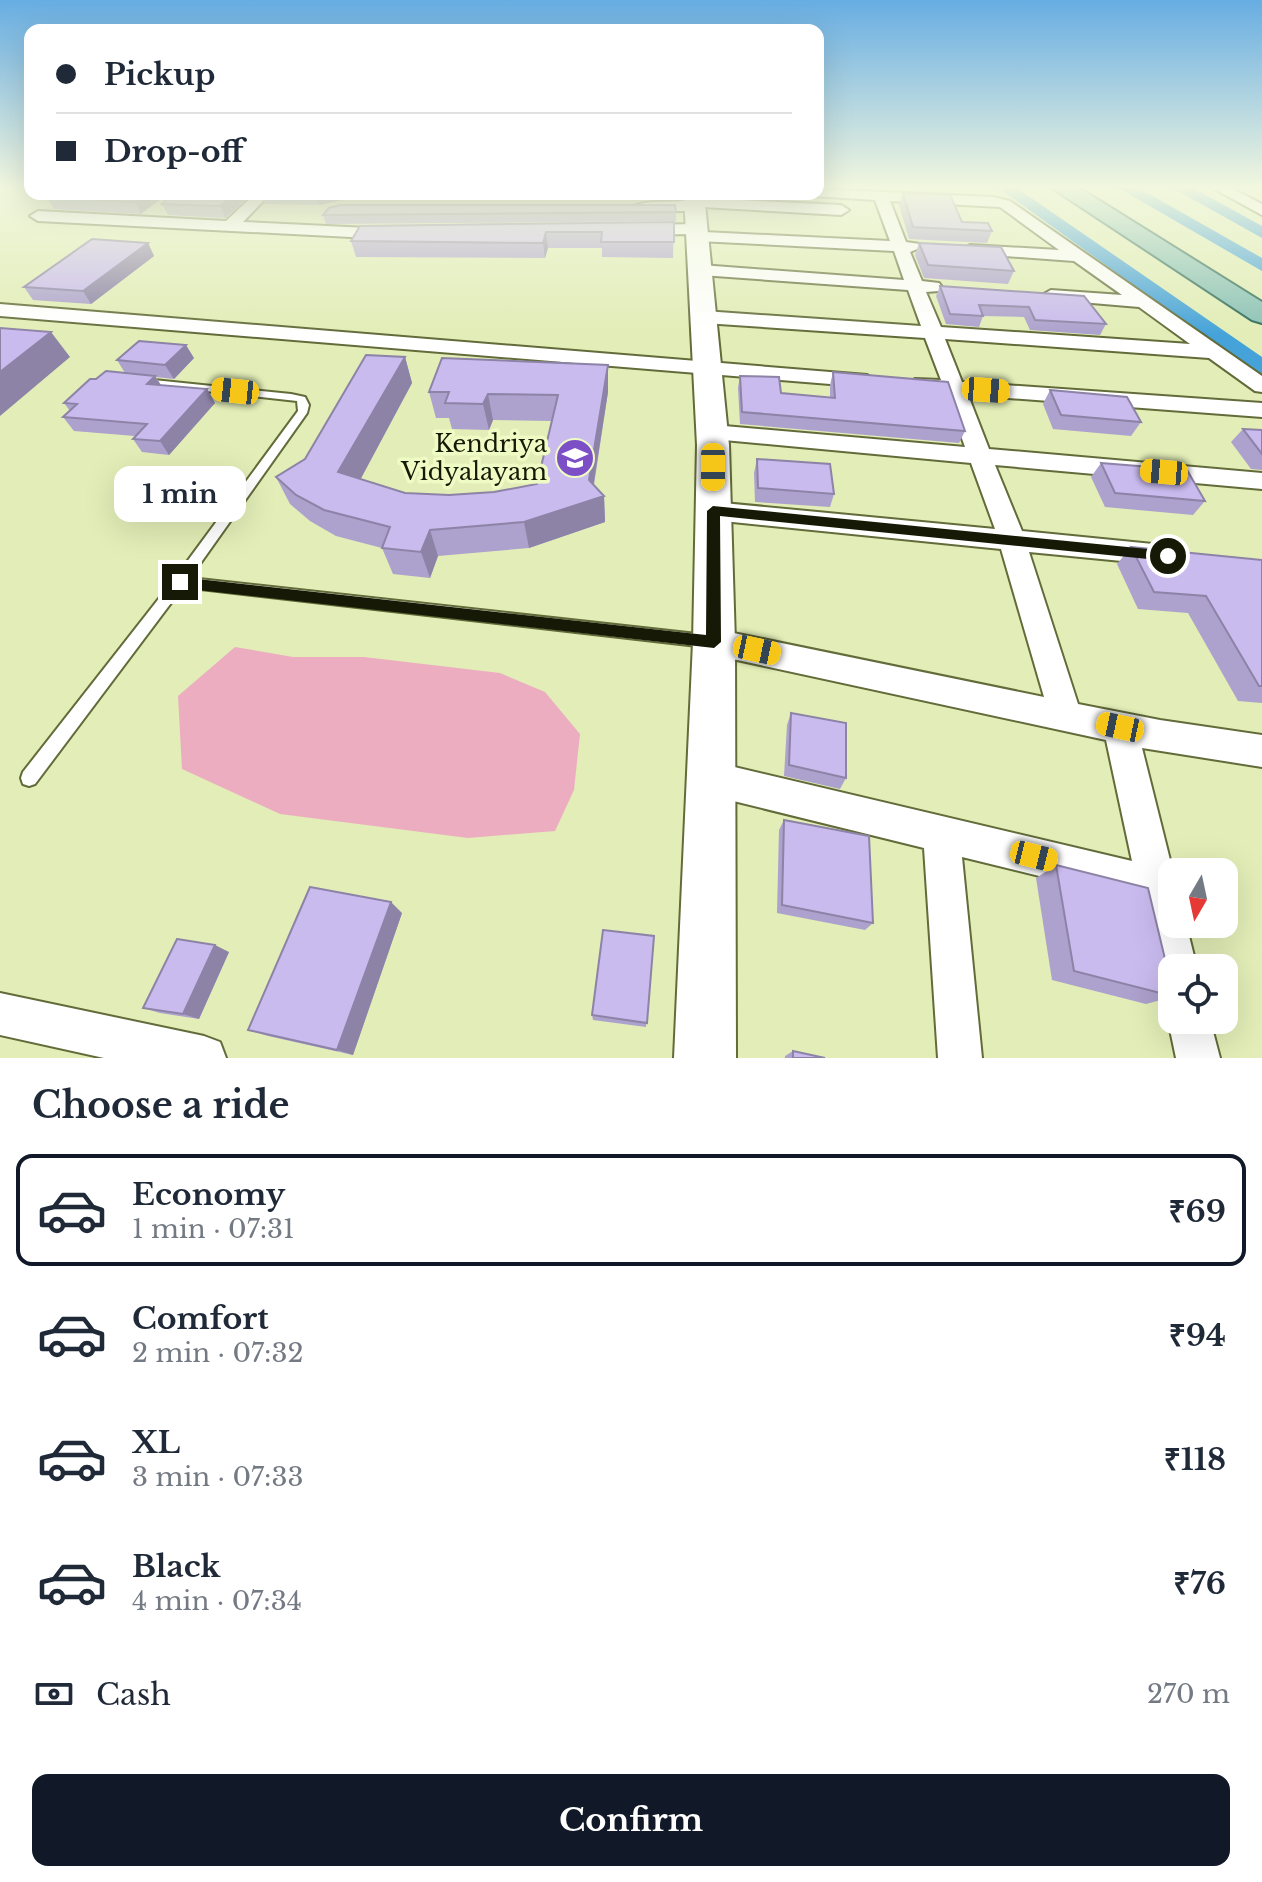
<!DOCTYPE html>
<meta charset="utf-8">
<style>
body{margin:0;font-family:"Libre Baskerville",serif;background:#f2f2f3;color:#1f2937;height:100vh;display:flex;flex-direction:column;font-size:30px;white-space:nowrap}
*{box-sizing:border-box;margin:0}
p{font-size:26px;color:#747a83}
.icon{flex:none;width:44px;height:44px;fill:none;stroke:currentColor;stroke-width:2;stroke-linecap:round;stroke-linejoin:round}
.map{position:relative;height:1058px;overflow:hidden}
.details{display:flex;flex-direction:column;background:#fff;flex:1}
.details>*{flex:none}
.hud{position:absolute;left:24px;top:24px;width:800px;height:176px;border-radius:16px;box-shadow:0 8px 32px #0002;display:grid;align-content:center;height:176px;padding:0 32px;background:#fff}
.needle{width:52px;rotate:189deg}
.tools{position:absolute;left:1158px;top:858px;display:grid;gap:16px}
.tools a{display:grid;place-items:center;width:80px;height:80px;border-radius:16px;background:#fff;box-shadow:0 8px 32px #0002;font-size:40px}
.end{position:absolute;width:36px;height:36px;margin:-18px;border:10px solid #151905;background:#fff;box-shadow:0 0 0 4px #fff}
.from{border-radius:50%}
.bubble{position:absolute;height:56px;border-radius:16px;background:#fff;box-shadow:0 8px 32px #0002;font-size:26px;font-weight:700;line-height:56px;text-align:center}
.car{position:absolute;width:24px;height:48px;margin:-24px -12px;border-radius:10px;box-shadow:0 0 6px 2px #0007;background:linear-gradient(#f5c518 24%,#345 0 40%,#f5c518 0 76%,#345 0 86%,#f5c518 0)}
.hud b{display:flex;align-items:center;gap:28px;height:76px;font-size:30px}
.hud b+b{border-top:2px solid #e0e1e3}
.hud i{width:20px;height:20px;background:#1f2937}
ul{padding:0;list-style:none}
li{display:flex;align-items:center;gap:24px;height:112px;margin:0 16px 12px;padding:0 16px;border:4px solid transparent;border-radius:16px}
li div{flex:1}
li b{display:block;font-size:30px}
li em{font-style:normal;font-weight:700}
li.current{border-color:#111827}
li>.icon{width:72px;height:72px;stroke-width:1.5}
h2{padding:0 32px;font-size:36px;line-height:96px}
.pay{display:flex;align-items:center;gap:20px;height:88px;padding:0 32px;font-size:30px}
.pay p{margin-inline-start:auto}
.action{display:flex;gap:16px;margin-top:auto;padding:16px 32px}
.action a{flex:1;height:92px;border-radius:16px;background:#111827;color:#fff;font-size:32px;font-weight:700;line-height:92px;text-align:center}
.map>svg:first-child{display:block}
.green{fill:#ecadc1}
.lines{fill:none;stroke-linecap:round;stroke-linejoin:round}
.canal{fill:#46a3d9;fill-rule:evenodd}
.service-casing{stroke:#626b39;stroke-width:4}
.minor-casing{stroke:#626b39;stroke-width:4}
.secondary-casing{stroke:#626b39;stroke-width:4}
.primary-casing{stroke:#2f6c59;stroke-width:4}
.service{fill:#fff;fill-rule:evenodd}
.minor{fill:#fff;fill-rule:evenodd}
.secondary{fill:#fff;fill-rule:evenodd}
.primary{fill:#8bc2b6;fill-rule:evenodd}
.wall{fill:#ada1cd}
.shaded-wall{fill:#8d83a7}
.building{fill:#c9bbee;stroke:#8d83a7;stroke-width:2}
.route{fill:#151905}
.labels{text-anchor:middle;stroke-width:7;stroke-linejoin:round;paint-order:stroke}
.poi-label{font-size:24px;fill:#151905;stroke:#effbc4;text-anchor:end}
</style>
<div class="map">
<svg width="1262" height="1058" viewBox="0 0 1262 1058">
<rect width="100%" height="100%" fill="#e2edb7"/>
<path class="green" d="M 235,647 L 293,657 L 364,657 L 500,673 L 545,692 L 580,734 L 574,790 L 555,831 L 468,838 L 280,814 L 182,769 L 178,696 Z"/>
<g class="lines">
<path class="canal" d="M 996,186 L 1014,186 L 1262,357 L 1262,374 L 1254,372 Z
M 1115,186 L 1135,186 L 1262,258 L 1262,271 Z
M 1169,186 L 1189,186 L 1262,226 L 1262,238 Z"/>
<defs>
<path id="service" d="M 144,379 L 291,394 L 305,397 L 309,405 L 307,413 L 190,578 L 706,635 L 711,637 L 713,641 L 711,645 L 706,647 L 183,587 L 35,784 L 29,786 L 23,784 L 21,778 L 23,772 L 175,578 L 298,411 L 297,401 L 141,384 L 141,380 Z"/>
<path id="minor" d="M 1209,186 L 1227,186 L 1262,204 L 1262,215 Z
M 818,189 L 993,197 L 1010,201 L 1262,376 L 1262,392 L 1255,391 L 1209,358 L 945,339 L 962,382 L 1262,403 L 1262,417 L 968,395 L 989,449 L 1262,473 L 1262,489 L 995,465 L 1022,531 L 1163,545 L 1173,548 L 1176,555 L 1173,562 L 1163,565 L 1029,552 L 1078,704 L 1160,720 L 1262,735 L 1262,767 L 1142,748 L 1173,872 L 1172,924 L 1186,924 L 1197,968 L 1172,968 L 1172,987 L 1162,982 L 1141,901 L 962,857 L 982,1058 L 938,1058 L 924,848 L 709,795 L 697,790 L 692,778 L 697,766 L 709,761 L 1132,861 L 1106,740 L 714,655 L 703,651 L 699,642 L 703,633 L 714,629 L 1044,697 L 1001,549 L 713,520 L 704,518 L 700,511 L 704,504 L 713,502 L 995,529 L 971,463 L 713,439 L 705,437 L 702,432 L 705,427 L 713,425 L 965,447 L 946,394 L 915,391 L 904,385 L 915,379 L 941,380 L 925,338 L 704,323 L 695,317 L 704,311 L 921,326 L 908,290 L 701,275 L 692,270 L 701,265 L 904,280 L 894,251 L 698,241 L 692,239 L 692,234 L 637,235 L 629,230 L 637,225 L 698,224 L 704,226 L 704,232 L 890,241 L 875,200 L 813,196 L 811,194 L 818,194 ZM 890,201 L 1000,207 L 1059,250 L 970,245 L 962,250 L 964,253 L 1074,261 L 1122,295 L 1051,290 L 1042,295 L 1045,299 L 1139,307 L 1190,344 L 941,327 L 926,292 L 939,291 L 942,287 L 939,283 L 922,281 L 910,252 L 922,247 L 920,244 L 906,242 Z
M 255,194 L 270,194 L 243,222 L 390,229 L 398,234 L 390,239 L 38,221 L 30,216 L 38,211 L 226,221 Z
M 696,198 L 841,205 L 849,210 L 841,215 L 703,207 L 696,211 L 640,211 L 633,207 C 645,198 679,205 696,198 Z
M 0,304 L 867,375 L 877,381 L 867,387 L 0,316 Z
M 0,993 L 204,1036 L 220,1042 L 226,1058 L 104,1058 L 0,1035 Z
M 1172,1009 L 1172,1020 L 1210,1020 L 1220,1058 L 1176,1058 L 1168,1020 Z"/>
<path id="secondary" d="M 684,194 L 704,194 L 729,445 L 735,642 L 736,1058 L 674,1058 L 693,642 L 697,445 Z"/>
<path id="primary" d="M 1049,186 L 1076,186 L 1262,302 L 1262,323 L 1252,320 Z"/>
</defs>
<use href="#service" class="service-casing"/>
<use href="#minor" class="minor-casing"/>
<use href="#secondary" class="secondary-casing"/>
<use href="#primary" class="primary-casing"/>
<use href="#service" class="service"/>
<use href="#minor" class="minor"/>
<use href="#secondary" class="secondary"/>
<use href="#primary" class="primary"/>
</g>
<path class="wall" d="M 903,193 L 962,222 L 992,231 L 987,243 L 909,239 L 899,205 Z
M 167,194 L 141,214 L 54,209 L 47,197 Z
M 252,194 L 225,218 L 168,215 L 162,204 Z
M 261,194 L 676,194 L 676,200 L 342,200 L 319,205 L 265,204 Z
M 676,212 L 676,221 L 326,224 L 323,215 Z
M 674,222 L 673,258 L 602,257 L 602,248 L 548,248 L 545,258 L 356,257 L 351,241 Z
M 148,243 L 154,256 L 91,304 L 33,300 L 24,287 Z
M 919,243 L 1014,271 L 1008,284 L 924,278 L 915,255 Z
M 940,286 L 1106,324 L 1100,335 L 1030,330 L 1024,317 L 983,316 L 979,327 L 946,324 L 936,296 Z
M 405,357 L 412,383 L 360,479 L 405,493 L 449,495 L 494,492 L 537,484 L 552,421 L 493,420 L 489,430 L 452,429 L 449,418 L 436,418 L 429,392 L 608,365 L 608,392 L 594,485 L 604,496 L 605,522 L 529,548 L 438,556 L 430,578 L 393,574 L 382,548 L 336,536 L 310,521 L 290,504 L 276,477 L 305,459 Z
M 194,358 L 174,379 L 156,377 L 161,385 L 207,389 L 215,403 L 169,455 L 142,452 L 133,439 L 135,436 L 74,431 L 63,417 L 70,411 L 64,403 L 96,379 L 125,373 L 117,360 Z
M 833,372 L 965,431 L 959,443 L 740,424 L 738,388 L 740,376 L 781,393 L 830,398 L 830,385 Z
M 1050,390 L 1141,422 L 1131,436 L 1053,429 L 1043,404 Z
M 1243,429 L 1262,430 L 1262,470 L 1251,469 L 1231,442 Z
M 757,459 L 834,494 L 830,507 L 755,502 L 754,473 Z
M 1101,463 L 1205,501 L 1193,515 L 1105,507 L 1091,477 Z
M 1131,547 L 1262,560 L 1262,703 L 1238,701 L 1188,613 L 1138,609 L 1117,564 Z
M 791,713 L 846,778 L 840,789 L 784,776 L 787,725 Z
M 784,820 L 873,923 L 865,930 L 777,913 L 779,830 Z
M 1056,865 L 1172,988 L 1172,997 L 1146,1004 L 1052,980 L 1036,878 Z
M 402,913 L 353,1055 L 268,1036 L 248,1030 Z
M 654,936 L 646,1027 L 593,1020 L 592,1015 Z
M 229,952 L 199,1019 L 160,1013 L 143,1008 Z
M 793,1051 L 825,1058 L 785,1058 L 785,1056 Z"/>
<path class="shaded-wall" d="M 146,194 L 167,194 L 141,214 L 135,202 Z
M 234,194 L 252,194 L 225,218 L 220,206 Z
M 315,194 L 340,194 L 342,200 L 319,205 Z
M 546,232 L 548,248 L 545,258 L 543,243 Z
M 148,243 L 154,256 L 91,304 L 83,291 Z
M 51,332 L 70,357 L 0,416 L 0,372 Z
M 186,345 L 194,358 L 174,379 L 165,365 Z
M 405,357 L 412,383 L 350,499 L 338,472 Z
M 608,365 L 608,392 L 591,500 L 604,496 L 605,522 L 529,548 L 524,522 L 589,480 Z
M 155,376 L 163,389 L 147,384 Z
M 207,389 L 215,403 L 169,455 L 160,441 Z
M 488,394 L 493,420 L 489,430 L 483,404 Z
M 430,530 L 438,556 L 430,578 L 421,552 Z
M 391,902 L 402,913 L 353,1055 L 337,1050 Z
M 215,945 L 229,952 L 199,1019 L 183,1014 Z"/>
<path class="building" d="M 903,193 L 950,195 L 962,222 L 988,223 L 992,231 L 913,227 Z
M 52,194 L 146,194 L 135,202 L 47,197 Z
M 172,194 L 234,194 L 220,206 L 162,204 Z
M 340,205 L 675,205 L 676,212 L 323,215 L 329,208 Z
M 674,222 L 674,242 L 601,242 L 602,232 L 546,232 L 543,243 L 351,241 L 360,226 Z
M 92,239 L 148,243 L 83,291 L 24,287 Z
M 919,243 L 1001,247 L 1014,271 L 928,265 Z
M 940,286 L 1084,296 L 1106,324 L 1035,320 L 1029,307 L 979,305 L 983,316 L 950,314 Z
M 0,328 L 51,332 L 0,372 Z
M 139,341 L 186,345 L 165,365 L 117,360 Z
M 366,355 L 405,357 L 338,472 L 405,493 L 449,495 L 494,492 L 537,484 L 558,395 L 488,394 L 483,404 L 445,403 L 449,392 L 429,392 L 442,358 L 608,365 L 589,480 L 604,496 L 524,522 L 430,530 L 421,552 L 382,548 L 390,527 L 324,510 L 296,495 L 276,477 L 305,459 Z
M 106,371 L 155,376 L 147,384 L 207,389 L 160,441 L 133,439 L 147,424 L 63,417 L 77,404 L 64,403 L 90,379 L 96,379 Z
M 833,372 L 948,382 L 965,431 L 742,412 L 740,376 L 779,377 L 781,393 L 835,398 Z
M 1050,390 L 1127,397 L 1141,422 L 1061,415 Z
M 1243,429 L 1262,430 L 1262,454 Z
M 757,459 L 830,464 L 834,494 L 758,488 Z
M 1101,463 L 1187,470 L 1205,501 L 1115,493 Z
M 1131,547 L 1262,560 L 1262,686 L 1259,686 L 1206,596 L 1154,592 Z
M 791,713 L 846,723 L 846,778 L 789,765 Z
M 784,820 L 869,836 L 873,923 L 782,905 Z
M 1056,865 L 1148,888 L 1172,988 L 1172,996 L 1074,971 Z
M 310,887 L 391,902 L 337,1050 L 248,1030 Z
M 603,930 L 654,936 L 647,1023 L 592,1015 Z
M 177,939 L 215,945 L 183,1014 L 143,1008 Z
M 793,1051 L 825,1058 L 793,1058 Z"/>
<linearGradient id="sky" x2="0" y2="1"><stop stop-color="#67ade2"/><stop offset="0.56" stop-color="#f2f7df"/><stop offset="1" stop-color="#f2f7df" stop-opacity="0"/></linearGradient>
<rect width="1262" height="334" fill="url(#sky)"/>
<path class="route" d="M 713,506 L 1168,551 L 1175,556 L 1168,561 L 720,516 L 721,642 L 714,648 L 180,588 L 173,582 L 180,577 L 706,635 L 707,511 Z"/>
<defs>
<symbol id="school-disc" viewBox="-11 -11 22 22"><circle r="9.5" fill="#7d4fc7" stroke="#effbc4"/><path d="M0-5L7-2L0 1L-7-2ZM-4 1L0 2.5L4 1V4Q0 6-4 4Z" fill="#fff"/></symbol>
</defs>
<g fill-rule="evenodd">
<use href="#school-disc" x="553" y="436" width="44" height="44"/>
</g>
<g class="labels">
<g class="poi-label">
<text x="547" y="452">Kendriya<tspan x="547" dy="28">Vidyalayam</tspan></text>
</g>
</g>
</svg>
<div class="tools">
<a><svg class="needle" viewBox="-14 -14 28 28"><path d="M0-13l5 13h-10z" fill="#e53935"/><path d="M0 13l5-13h-10z" fill="#747a83"/></svg></a>
<a><svg class="icon" aria-label="locate" viewBox="0 0 24 24"><circle cx="12" cy="12" r="6"/><path d="M12 2v4M12 18v4M2 12h4M18 12h4"/></svg></a>
</div>
<i class="end from" style="left:1168px;top:556px"></i>
<i class="end" style="left:180px;top:582px"></i>
<div class="bubble" style="left:114px;top:466px;width:132px">1 min</div>
<i class="car" style="left:986px;top:390px;rotate:94deg"></i>
<i class="car" style="left:235px;top:391px;rotate:276deg"></i>
<i class="car" style="left:713px;top:467px;rotate:180deg"></i>
<i class="car" style="left:1164px;top:472px;rotate:275deg"></i>
<i class="car" style="left:757px;top:650px;rotate:102deg"></i>
<i class="car" style="left:1120px;top:727px;rotate:282deg"></i>
<i class="car" style="left:1034px;top:856px;rotate:104deg"></i>
<div class="hud">
<b><i class="from"></i>Pickup</b>
<b><i></i>Drop-off</b>
</div>
</div>
<section class="details">
<h2>Choose a ride</h2>
<ul>
<li class="current"><svg class="icon" aria-label="car" viewBox="0 0 24 24"><path d="M5 17H2v-5l4-1 3-4h7l3 4 3 1v5h-3M9 17h6M6 11h13"/><circle cx="7" cy="17" r="2"/><circle cx="17" cy="17" r="2"/></svg><div><b>Economy</b><p>1 min · 07:31</p></div><em>₹69</em></li>
<li><svg class="icon" aria-label="car" viewBox="0 0 24 24"><path d="M5 17H2v-5l4-1 3-4h7l3 4 3 1v5h-3M9 17h6M6 11h13"/><circle cx="7" cy="17" r="2"/><circle cx="17" cy="17" r="2"/></svg><div><b>Comfort</b><p>2 min · 07:32</p></div><em>₹94</em></li>
<li><svg class="icon" aria-label="car" viewBox="0 0 24 24"><path d="M5 17H2v-5l4-1 3-4h7l3 4 3 1v5h-3M9 17h6M6 11h13"/><circle cx="7" cy="17" r="2"/><circle cx="17" cy="17" r="2"/></svg><div><b>XL</b><p>3 min · 07:33</p></div><em>₹118</em></li>
<li><svg class="icon" aria-label="car" viewBox="0 0 24 24"><path d="M5 17H2v-5l4-1 3-4h7l3 4 3 1v5h-3M9 17h6M6 11h13"/><circle cx="7" cy="17" r="2"/><circle cx="17" cy="17" r="2"/></svg><div><b>Black</b><p>4 min · 07:34</p></div><em>₹76</em></li>
</ul>
<div class="pay"><svg class="icon" aria-label="cash" viewBox="0 0 24 24"><path d="M3 7h18v10H3z"/><circle cx="12" cy="12" r="2"/></svg>Cash<p>270 m</p></div>
<div class="action"><a>Confirm</a></div>
</section>
